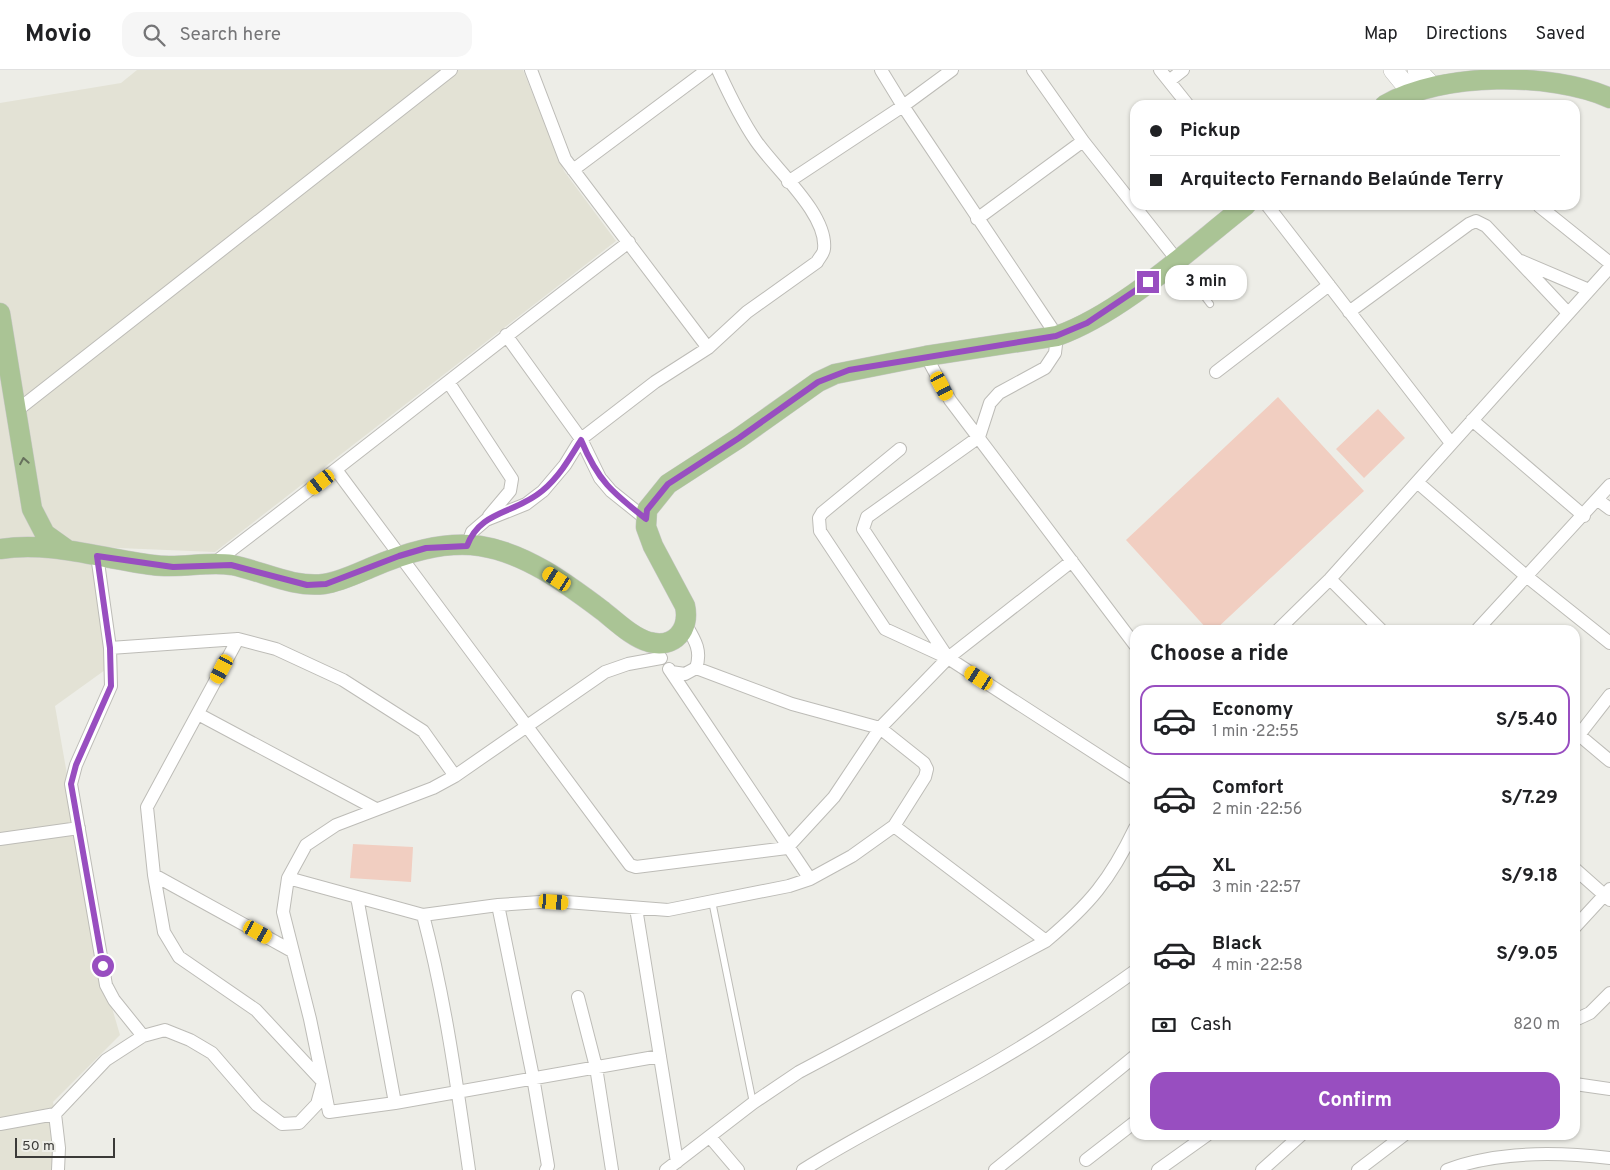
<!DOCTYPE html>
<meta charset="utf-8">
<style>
body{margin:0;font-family:Overpass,sans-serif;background:#f6f6f6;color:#202124;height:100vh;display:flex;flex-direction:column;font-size:19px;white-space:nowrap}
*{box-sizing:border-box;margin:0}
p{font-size:16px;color:#757577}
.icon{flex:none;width:28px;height:28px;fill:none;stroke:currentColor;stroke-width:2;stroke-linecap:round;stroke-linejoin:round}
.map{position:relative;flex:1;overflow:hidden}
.sheet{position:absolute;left:1130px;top:555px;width:450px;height:515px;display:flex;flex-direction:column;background:#fff;border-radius:15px;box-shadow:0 1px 4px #0004}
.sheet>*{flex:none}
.hud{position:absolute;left:1130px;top:30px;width:450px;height:110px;border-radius:15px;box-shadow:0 1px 4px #0004;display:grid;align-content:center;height:110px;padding:0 20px;background:#fff}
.scale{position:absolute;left:15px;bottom:12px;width:100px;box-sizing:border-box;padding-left:5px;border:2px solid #3b3a38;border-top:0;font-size:14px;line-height:18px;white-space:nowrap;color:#3b3a38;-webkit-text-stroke:4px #edede7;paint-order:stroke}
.end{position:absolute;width:22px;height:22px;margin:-11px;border:6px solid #984ec0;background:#fff;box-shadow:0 0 0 2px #fff}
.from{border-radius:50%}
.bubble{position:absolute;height:35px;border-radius:15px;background:#fff;box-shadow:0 1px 4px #0004;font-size:16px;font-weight:700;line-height:35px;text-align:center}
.car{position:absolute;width:15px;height:30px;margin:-15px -8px;border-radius:6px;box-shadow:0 0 4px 1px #0007;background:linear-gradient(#f5c518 24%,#345 0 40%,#f5c518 0 76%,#345 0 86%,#f5c518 0)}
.hud b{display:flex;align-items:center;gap:18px;height:48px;font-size:19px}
.hud b+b{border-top:1px solid #e0e0e0}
.hud i{width:12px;height:12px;background:#202124}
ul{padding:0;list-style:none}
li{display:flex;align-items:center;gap:15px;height:70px;margin:0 10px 8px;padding:0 10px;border:2px solid transparent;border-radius:15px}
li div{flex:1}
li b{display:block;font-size:19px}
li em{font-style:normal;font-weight:700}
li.active{border-color:#984ec0}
li>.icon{width:45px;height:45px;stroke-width:1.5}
h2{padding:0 20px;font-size:22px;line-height:60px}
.pay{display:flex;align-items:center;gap:12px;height:55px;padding:0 20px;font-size:19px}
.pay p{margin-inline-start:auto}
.primary-button{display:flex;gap:10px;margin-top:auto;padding:10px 20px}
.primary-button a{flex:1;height:58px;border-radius:15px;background:#984ec0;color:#fff;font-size:20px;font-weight:700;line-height:58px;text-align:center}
header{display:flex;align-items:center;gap:30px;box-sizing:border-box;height:70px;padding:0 25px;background:#fff;border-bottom:1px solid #e0e0e0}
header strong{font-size:24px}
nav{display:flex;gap:28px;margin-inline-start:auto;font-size:18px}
.search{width:350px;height:45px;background:#f6f6f6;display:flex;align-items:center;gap:12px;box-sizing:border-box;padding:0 18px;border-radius:15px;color:#757577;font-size:19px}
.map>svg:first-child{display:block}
.built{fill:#e3e2d5}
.green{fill:#f1cec1}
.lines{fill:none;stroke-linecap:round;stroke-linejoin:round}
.lane-casing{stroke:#bdbcb7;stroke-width:8}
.street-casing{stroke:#bdbcb7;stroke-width:14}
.secondary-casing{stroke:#bdbcb7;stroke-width:20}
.primary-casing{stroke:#c8c8c7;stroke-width:21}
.lane{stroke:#fff;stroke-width:6}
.street{stroke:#fff;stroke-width:12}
.secondary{stroke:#fff;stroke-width:19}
.primary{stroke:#aac495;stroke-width:20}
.oneway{stroke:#67715d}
.route{stroke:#984ec0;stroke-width:6}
</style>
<header>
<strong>Movio</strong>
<div class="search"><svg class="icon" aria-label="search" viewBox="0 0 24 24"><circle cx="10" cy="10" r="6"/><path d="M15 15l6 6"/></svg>Search here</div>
<nav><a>Map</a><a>Directions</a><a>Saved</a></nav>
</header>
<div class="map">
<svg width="1610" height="1100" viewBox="0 0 1610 1100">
<rect width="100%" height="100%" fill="#edede7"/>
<path class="built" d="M 137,0 L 523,0 L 564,101 L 616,171 L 215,482 L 94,477 L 112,595 L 55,636 L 102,904 L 120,965 L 53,1032 L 64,1100 L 0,1100 L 0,33 L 121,13 Z"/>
<path class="green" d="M 1278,327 L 1364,421 L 1215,560 L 1208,560 L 1126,470 Z
M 1378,339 L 1405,368 L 1364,408 L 1336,379 Z
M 353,774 L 413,777 L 411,812 L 350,808 Z"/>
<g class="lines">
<defs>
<path id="lane" d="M 1180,194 L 1210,234
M 712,831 L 753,1033"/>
<path id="street" d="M 531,0 L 565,89 L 708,278
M 881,0 L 903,36 L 1057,266 L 1055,283 L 1045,298 L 999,323 L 990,333 L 979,367 L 867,447 L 863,459 L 948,588 L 1135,709
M 1033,0 L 1083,71 L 1177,190
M 1160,0 L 1188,35
M 1169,11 L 1183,0
M 573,100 L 707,0
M 788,112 L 903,36 L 952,0
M 1267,135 L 1451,373
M 1539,136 L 1610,193
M 977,149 L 1083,71
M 1521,191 L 1589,220
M 1349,242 L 1469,154 L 1476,151 L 1486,156 L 1568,243
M 506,265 L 581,369 L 600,408 L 611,421 L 646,449
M 926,286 L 950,330 L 1135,575
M 1216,302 L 1329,215
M 449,313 L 512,409 L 510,421 L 489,446
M 15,342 L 451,0
M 1472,350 L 1584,446
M 900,379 L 822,443 L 819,448 L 820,461 L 885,559 L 948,588
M 337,401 L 630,795 L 636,797 L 787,778 L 834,727 L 880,658 L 948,588 L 1072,491
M 1417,412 L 1526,506 L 1610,573
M 1598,430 L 1610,439
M 467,476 L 472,462 L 486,450 L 526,434 L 543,421 L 565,395 L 581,369 L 655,312 L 708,278 L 747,242 L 817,192 C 819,188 824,183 824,179 C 828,144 775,99 756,71 C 741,49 729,24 718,0
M 97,485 L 110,578 L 238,569 L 276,579 L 343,610 L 423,661 L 455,706
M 213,494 C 353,388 489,278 629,172
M 1330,509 L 1381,560
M 686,555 C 695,570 702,581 696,598
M 1278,560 L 1330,509 L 1610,197
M 1477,560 L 1610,415
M 238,569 L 147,737 L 154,805 L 164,862 L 179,887 L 256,940 L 323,1012 L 329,1042 L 395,1033
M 110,578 L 111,616 L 76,695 L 71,714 L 106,915 L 114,930 L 143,966
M 669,599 L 810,809
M 198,644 L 376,739
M 1579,665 L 1610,691
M 1575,670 L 1610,625
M 894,756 L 1046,871
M 0,769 L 79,758
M 1575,799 L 1610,830
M 154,805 L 292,881
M 288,808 L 423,845 L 498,835 L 554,831 L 668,840 L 789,816 L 810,809 L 852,786 L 894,756 L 925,707 L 927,699 L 924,693 L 880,658 L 792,634 L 696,598 L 685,604 L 671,602
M 357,827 L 395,1033 L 660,986
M 498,835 L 533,1007 L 548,1096 L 546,1100
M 636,838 L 677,1092
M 423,845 C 445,928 457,1015 469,1100
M 1575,857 L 1610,819
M 578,927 L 596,997 L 612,1100
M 1575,950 L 1590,943 L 1610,923
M 1575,1014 L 1610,1019
M 55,1044 L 59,1078 L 58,1100
M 0,1054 L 55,1044 L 106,990 L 143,966 L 165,960 L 190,970 L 212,983 L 257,1035 L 282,1054 L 299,1053 L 317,1034 L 323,1012 L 310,949 L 283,842 L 288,808 L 306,775 L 336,755 L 433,718 L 455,706 L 605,602 L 628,594 L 661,588
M 710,1067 L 738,1100
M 1086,1090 L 1135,1052
M 666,1100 L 753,1033 L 799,1002 L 1046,871 C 1090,834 1110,810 1135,758
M 803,1100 C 861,1063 923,1034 982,1000 C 1035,970 1086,936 1135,901
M 995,1100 L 1135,986
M 1158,1100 L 1207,1065
M 1262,1100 L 1301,1065
M 1358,1100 L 1404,1065
M 1447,1100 C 1496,1081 1558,1082 1610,1088"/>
<path id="secondary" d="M 1393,0 L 1411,22
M 1417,0 L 1432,16"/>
<path id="primary" d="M 1385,35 C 1442,2 1550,2 1610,28
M 0,243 L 32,439 L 45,464 L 66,479
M 0,479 C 52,471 102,489 153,495 C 179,499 206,491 232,495 C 262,501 293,518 324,514 C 339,512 356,504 370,498 C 405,483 442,471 480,476 C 526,483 567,514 603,541 C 617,552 632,567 649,572 C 675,579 690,559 685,536 L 653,476 L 646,457 L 647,440 L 668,414 L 739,368 L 818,312 L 835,304 L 926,286 L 1057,266 C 1122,243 1191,178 1246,135"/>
</defs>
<use href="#lane" class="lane-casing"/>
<use href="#street" class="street-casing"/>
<use href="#secondary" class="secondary-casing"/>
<use href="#primary" class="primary-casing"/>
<use href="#lane" class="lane"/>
<use href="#street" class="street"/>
<use href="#secondary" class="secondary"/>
<use href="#primary" class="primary"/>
</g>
<defs><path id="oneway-chevron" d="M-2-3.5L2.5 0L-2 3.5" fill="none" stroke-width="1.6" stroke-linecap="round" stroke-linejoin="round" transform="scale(1.25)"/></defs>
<use class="oneway" href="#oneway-chevron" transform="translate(24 391) rotate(-100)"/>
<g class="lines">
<path class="route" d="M 103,896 L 71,714 L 76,695 L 111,616 L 110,578 L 97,486 L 173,497 L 231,495 L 307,515 L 326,514 L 399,486 L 426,478 L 467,476 C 480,440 515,444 542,421 C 559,407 570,388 581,370 C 598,411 612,422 646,449 L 647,440 L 668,414 L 739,368 L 818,312 L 849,300 L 1056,266 L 1087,253 L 1148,212"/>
</g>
</svg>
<div class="scale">50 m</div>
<i class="end from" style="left:103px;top:896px"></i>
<i class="end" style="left:1148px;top:212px"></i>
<div class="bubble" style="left:1165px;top:195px;width:82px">3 min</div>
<i class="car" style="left:942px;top:316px;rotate:152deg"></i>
<i class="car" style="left:321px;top:412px;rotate:233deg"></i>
<i class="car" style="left:557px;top:509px;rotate:303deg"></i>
<i class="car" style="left:222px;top:599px;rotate:208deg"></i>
<i class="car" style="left:979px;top:608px;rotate:303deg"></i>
<i class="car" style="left:554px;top:832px;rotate:94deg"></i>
<i class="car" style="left:258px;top:862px;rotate:119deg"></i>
<div class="hud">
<b><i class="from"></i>Pickup</b>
<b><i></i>Arquitecto Fernando Belaúnde Terry</b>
</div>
<section class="sheet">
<h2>Choose a ride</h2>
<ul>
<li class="active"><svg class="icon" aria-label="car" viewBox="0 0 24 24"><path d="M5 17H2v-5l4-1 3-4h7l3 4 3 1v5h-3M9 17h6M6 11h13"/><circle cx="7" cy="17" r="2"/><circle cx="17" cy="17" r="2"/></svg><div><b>Economy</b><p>1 min · 22:55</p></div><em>S/5.40</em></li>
<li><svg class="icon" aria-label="car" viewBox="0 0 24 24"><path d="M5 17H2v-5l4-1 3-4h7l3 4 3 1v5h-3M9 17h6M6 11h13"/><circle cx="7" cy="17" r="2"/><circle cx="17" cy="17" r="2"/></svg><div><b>Comfort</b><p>2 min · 22:56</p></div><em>S/7.29</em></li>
<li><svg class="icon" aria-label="car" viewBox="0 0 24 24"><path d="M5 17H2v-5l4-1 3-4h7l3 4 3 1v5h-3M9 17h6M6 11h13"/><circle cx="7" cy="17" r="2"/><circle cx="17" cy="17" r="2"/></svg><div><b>XL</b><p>3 min · 22:57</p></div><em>S/9.18</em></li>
<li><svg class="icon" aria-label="car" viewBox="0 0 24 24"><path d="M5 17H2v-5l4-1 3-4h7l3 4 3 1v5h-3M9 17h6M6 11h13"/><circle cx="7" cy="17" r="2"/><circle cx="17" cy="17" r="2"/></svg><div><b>Black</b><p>4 min · 22:58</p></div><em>S/9.05</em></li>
</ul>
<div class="pay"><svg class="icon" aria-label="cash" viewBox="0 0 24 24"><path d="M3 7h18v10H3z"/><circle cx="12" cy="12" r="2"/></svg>Cash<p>820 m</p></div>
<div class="primary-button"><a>Confirm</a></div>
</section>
</div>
